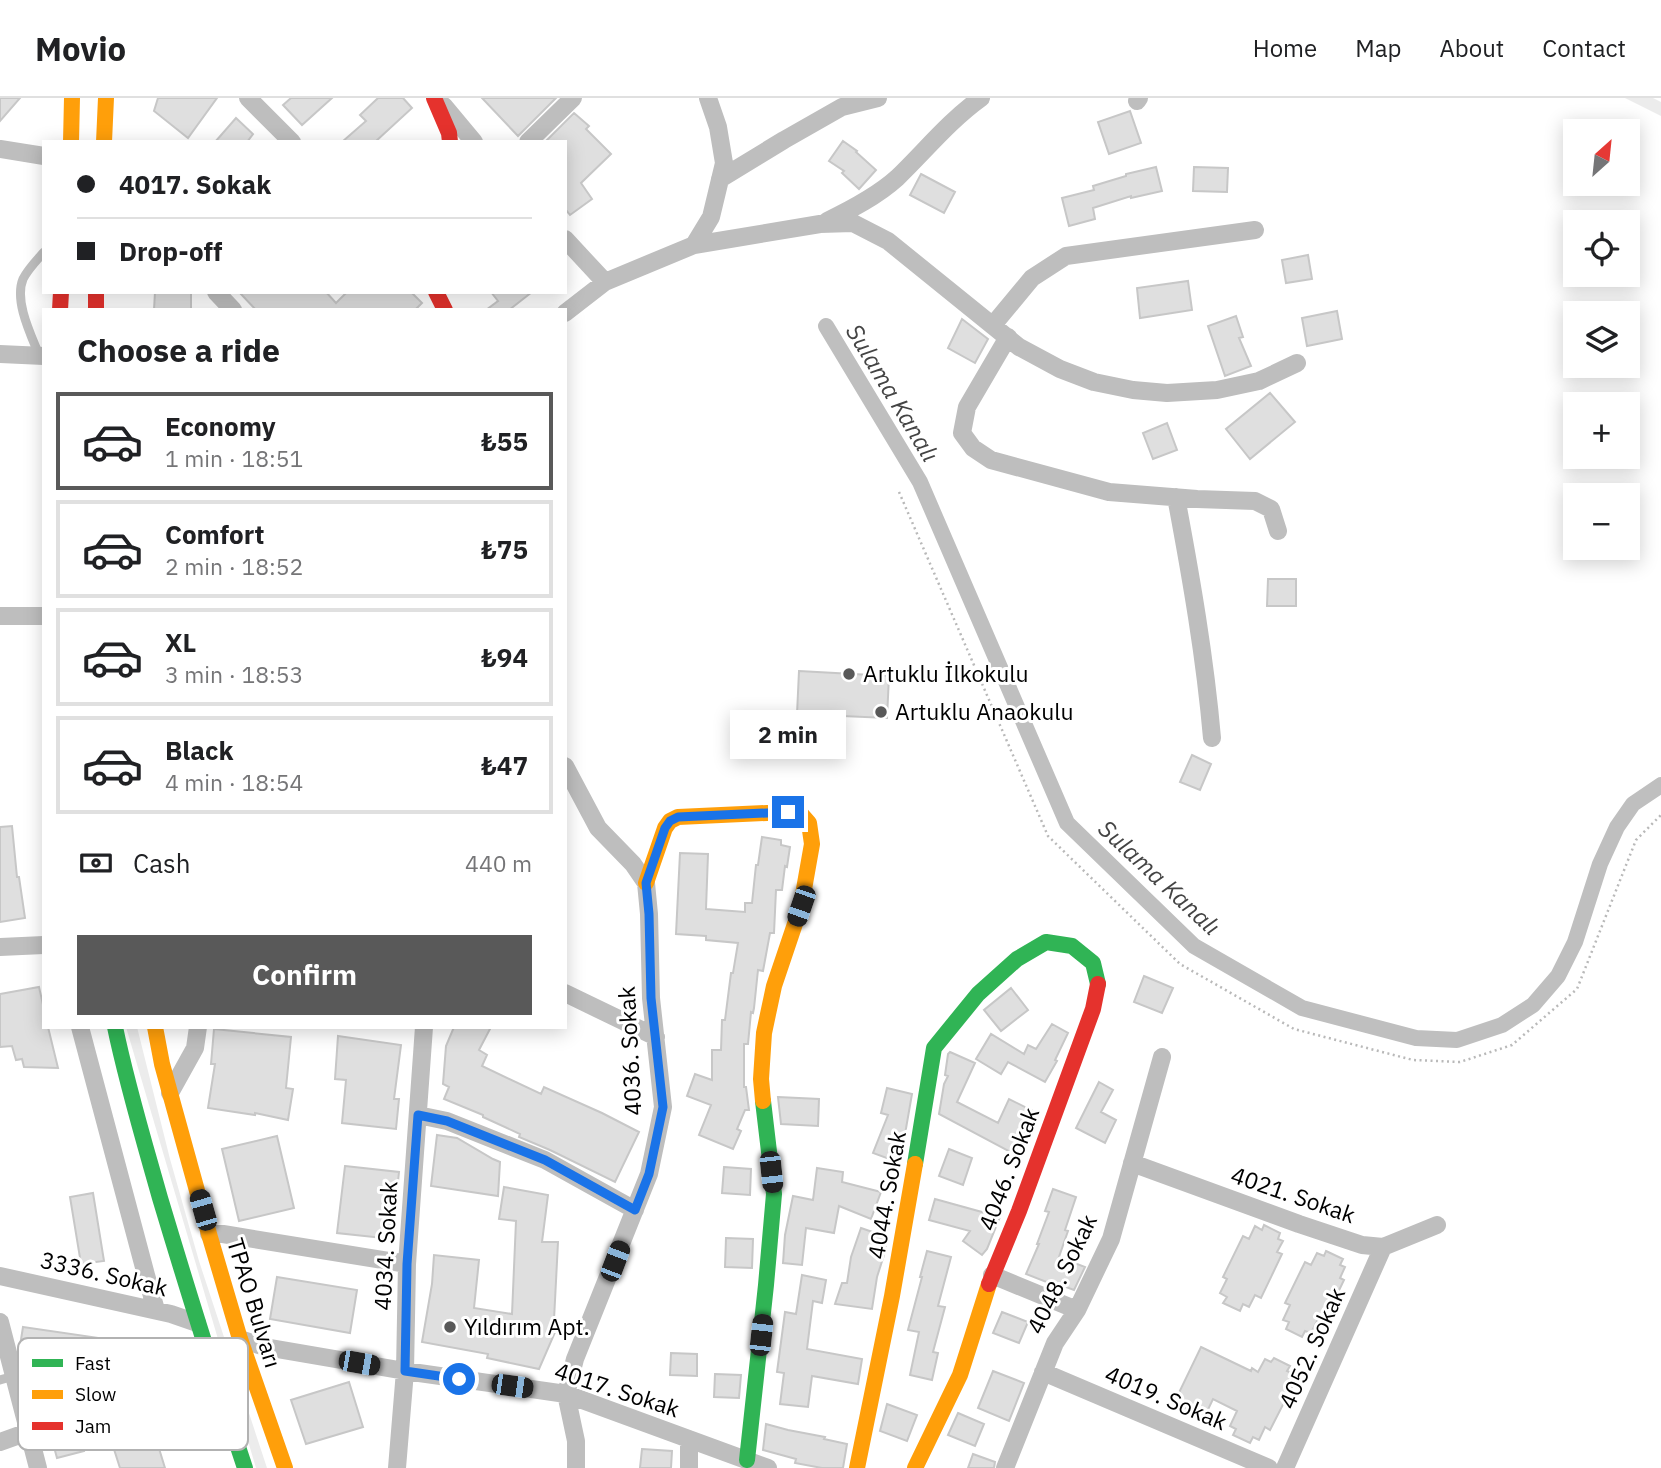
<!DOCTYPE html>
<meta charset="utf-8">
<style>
body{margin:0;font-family:"IBM Plex Sans",sans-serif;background:#f2f2f2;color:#202124;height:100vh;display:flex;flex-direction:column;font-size:26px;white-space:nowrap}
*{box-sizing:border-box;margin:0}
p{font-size:23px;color:#757577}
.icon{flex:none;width:38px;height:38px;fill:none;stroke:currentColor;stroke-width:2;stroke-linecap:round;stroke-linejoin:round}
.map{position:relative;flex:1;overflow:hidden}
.side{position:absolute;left:42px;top:210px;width:525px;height:721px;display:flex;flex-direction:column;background:#fff;border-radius:0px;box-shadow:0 4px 18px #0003}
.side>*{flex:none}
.guide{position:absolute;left:42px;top:42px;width:525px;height:154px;border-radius:0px;box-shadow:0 4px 18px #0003;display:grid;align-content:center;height:154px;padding:0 35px;background:#fff}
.needle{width:46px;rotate:27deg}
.fabs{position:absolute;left:1563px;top:21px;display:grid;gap:14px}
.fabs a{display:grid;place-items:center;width:77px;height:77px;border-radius:0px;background:#fff;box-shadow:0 4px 18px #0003;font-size:35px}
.end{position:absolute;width:32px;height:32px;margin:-16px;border:9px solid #1a73e8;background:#fff;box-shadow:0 0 0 4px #fff}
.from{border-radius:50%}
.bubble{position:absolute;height:49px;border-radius:0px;background:#fff;box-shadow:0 4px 18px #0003;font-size:23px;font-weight:700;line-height:49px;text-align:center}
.car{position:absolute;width:21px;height:42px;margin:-21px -10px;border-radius:9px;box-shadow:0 0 5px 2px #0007;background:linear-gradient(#222 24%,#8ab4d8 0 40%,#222 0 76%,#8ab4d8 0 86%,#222 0)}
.guide b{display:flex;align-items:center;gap:24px;height:66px;font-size:26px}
.guide b+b{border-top:2px solid #e0e0e0}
.guide i{width:18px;height:18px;background:#202124}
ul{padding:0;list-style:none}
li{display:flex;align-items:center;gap:21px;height:98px;margin:0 14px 10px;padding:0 21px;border:4px solid #e0e0e0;border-radius:0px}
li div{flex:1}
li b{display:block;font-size:26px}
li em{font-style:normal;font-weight:700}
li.current{border-color:#595959}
li>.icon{width:63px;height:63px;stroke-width:1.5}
h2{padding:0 35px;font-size:32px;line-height:84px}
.pay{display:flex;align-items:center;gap:18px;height:77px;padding:0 35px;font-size:26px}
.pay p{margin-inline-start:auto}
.primary-button{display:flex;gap:14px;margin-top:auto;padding:14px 35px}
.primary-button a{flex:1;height:80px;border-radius:0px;background:#595959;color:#fff;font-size:28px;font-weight:700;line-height:80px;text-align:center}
header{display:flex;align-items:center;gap:42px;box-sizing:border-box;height:98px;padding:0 35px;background:#fff;border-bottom:2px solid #e0e0e0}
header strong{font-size:33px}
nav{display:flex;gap:38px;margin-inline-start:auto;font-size:24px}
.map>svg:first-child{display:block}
.green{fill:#ececec}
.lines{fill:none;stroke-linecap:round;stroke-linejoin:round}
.canal{stroke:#bfbfbf;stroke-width:16}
.building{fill:#dfdfdf;stroke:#c7c7c7;stroke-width:2}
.path{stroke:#b9b9b9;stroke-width:2.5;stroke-dasharray:2 3.5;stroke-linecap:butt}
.lane{stroke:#bebebe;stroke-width:9}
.street{stroke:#bebebe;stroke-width:18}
.fast{stroke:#30b455;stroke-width:16}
.slow{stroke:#ff9f0a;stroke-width:16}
.jam{stroke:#e5322d;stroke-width:16}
.route{stroke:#1a73e8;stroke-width:9}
.poi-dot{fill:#595959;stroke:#fff;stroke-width:2.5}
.labels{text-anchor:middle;stroke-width:6;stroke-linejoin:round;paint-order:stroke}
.poi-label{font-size:23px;fill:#000;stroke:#fff;text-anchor:start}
.street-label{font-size:23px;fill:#000;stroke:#fff}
.water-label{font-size:24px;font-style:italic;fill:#444;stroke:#fff}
.key{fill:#fff;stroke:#b2b2b2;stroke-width:2}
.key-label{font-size:19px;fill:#000}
</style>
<header>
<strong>Movio</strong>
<nav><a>Home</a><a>Map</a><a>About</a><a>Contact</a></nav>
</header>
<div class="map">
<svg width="1661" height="1370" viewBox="0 0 1661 1370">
<rect width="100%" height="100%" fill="#fff"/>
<path class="green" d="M 1625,0 L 1653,0 L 1661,4 L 1661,18 Z
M 126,929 L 137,929 L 170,1061 L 199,1163 L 267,1370 L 256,1370 Z"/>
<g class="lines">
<path class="canal" d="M 826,228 L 920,384 L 1067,725 L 1194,848 L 1302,910 L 1416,940 L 1457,942 L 1502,927 L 1533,907 L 1558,878 L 1575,844 L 1600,766 L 1617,729 L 1633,706 L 1661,687"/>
</g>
<path class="building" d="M 0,0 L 20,0 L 0,23 Z
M 158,0 L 217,0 L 188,40 L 154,13 Z
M 291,0 L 332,0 L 302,27 L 283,7 Z
M 378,0 L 403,0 L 412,10 L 375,44 L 342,44 L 366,23 L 360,17 Z
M 482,0 L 556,0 L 518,38 Z
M 1130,13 L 1141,45 L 1109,56 L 1098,24 Z
M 574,15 L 589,28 L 586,31 L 611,56 L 581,85 L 592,101 L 570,117 L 565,111 L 565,44 L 545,44 Z
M 236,20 L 253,36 L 247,44 L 215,44 Z
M 843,43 L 857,53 L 856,54 L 876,72 L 859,91 L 842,75 L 844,73 L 829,63 Z
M 1156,69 L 1162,93 L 1131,100 L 1131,98 L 1093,110 L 1095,121 L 1069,128 L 1062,100 L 1094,92 L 1093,88 L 1126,78 L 1126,76 Z
M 1194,69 L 1228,70 L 1227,94 L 1193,93 Z
M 921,76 L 955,94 L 944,115 L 910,97 Z
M 1308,157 L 1312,181 L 1286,185 L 1282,162 Z
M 1188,183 L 1192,212 L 1140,220 L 1137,190 Z
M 155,194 L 191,194 L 191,212 L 154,212 Z
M 239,194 L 326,194 L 336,205 L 347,194 L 411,194 L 422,205 L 415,212 L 256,212 Z
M 491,194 L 532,194 L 509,212 L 486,212 L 498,203 Z
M 1337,213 L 1342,241 L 1307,248 L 1302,220 Z
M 1236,218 L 1243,239 L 1239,240 L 1251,268 L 1225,278 L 1208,228 Z
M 962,221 L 988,241 L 975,265 L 948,250 Z
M 1270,295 L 1295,324 L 1250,361 L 1226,331 Z
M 1167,325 L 1177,352 L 1153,361 L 1143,335 Z
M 1268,481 L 1296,481 L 1296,508 L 1267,508 Z
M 799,573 L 889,578 L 887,620 L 797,616 Z
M 1192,657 L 1211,666 L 1200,692 L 1180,684 Z
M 12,728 L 17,779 L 19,779 L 25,820 L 0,824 L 0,729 Z
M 762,739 L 781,742 L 781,747 L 790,749 L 787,769 L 785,768 L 782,792 L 776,792 L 774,835 L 770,835 L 763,873 L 758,872 L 754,910 L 753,915 L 751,914 L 748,946 L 744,946 L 744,989 L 746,989 L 749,1012 L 745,1012 L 737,1031 L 741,1033 L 733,1051 L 699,1037 L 711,1007 L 687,998 L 695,976 L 712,982 L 712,952 L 721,952 L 722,922 L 725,922 L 731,875 L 733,875 L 738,845 L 706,842 L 706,838 L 676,836 L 680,755 L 708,756 L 706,811 L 745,814 L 745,805 L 752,805 L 756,767 L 758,767 Z
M 1144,878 L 1173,890 L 1162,915 L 1134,904 Z
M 39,889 L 44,911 L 44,929 L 48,929 L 58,970 L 24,969 L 22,961 L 16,962 L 12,948 L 0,949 L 0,896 Z
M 1011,890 L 1028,912 L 1001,933 L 984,912 Z
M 1052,926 L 1068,935 L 1055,962 L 1057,963 L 1045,984 L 1008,964 L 1001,976 L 976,961 L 991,936 L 1024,956 L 1028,947 L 1036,951 Z
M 454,929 L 491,929 L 479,952 L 487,957 L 482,968 L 541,996 L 544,989 L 602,1015 L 639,1034 L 615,1084 L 550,1052 L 519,1039 L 520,1036 L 483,1019 L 483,1017 L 444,1001 L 449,989 L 443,986 L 446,948 Z
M 214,931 L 291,939 L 286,990 L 293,991 L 288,1022 L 255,1015 L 255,1017 L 208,1010 L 215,966 L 211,966 Z
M 338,938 L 401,947 L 394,1001 L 399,1001 L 396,1031 L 342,1025 L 346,982 L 335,981 Z
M 950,954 L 975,965 L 957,1004 L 998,1025 L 1009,1001 L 1039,1016 L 1031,1038 L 1024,1035 L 1014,1056 L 939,1016 L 944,986 L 948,978 L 945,977 L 948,956 Z
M 1099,984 L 1113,992 L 1101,1014 L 1116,1022 L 1105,1045 L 1076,1030 Z
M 887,990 L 912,996 L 900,1065 L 873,1055 L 888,1017 L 881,1015 Z
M 778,999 L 819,1001 L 818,1028 L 781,1026 Z
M 437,1037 L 457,1040 L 493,1061 L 500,1064 L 498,1098 L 431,1088 Z
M 277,1038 L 294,1110 L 239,1123 L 222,1051 Z
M 949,1051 L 972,1060 L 963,1087 L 939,1078 Z
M 345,1068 L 399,1074 L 392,1141 L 337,1135 Z
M 724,1069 L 751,1071 L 750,1097 L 722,1095 Z
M 817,1070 L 843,1074 L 842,1084 L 881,1094 L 871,1121 L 839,1108 L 834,1135 L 806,1130 L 802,1167 L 783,1165 L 785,1137 L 793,1098 L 813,1102 Z
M 504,1089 L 548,1097 L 542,1144 L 558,1144 L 554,1222 L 558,1222 L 556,1232 L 539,1271 L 487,1260 L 488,1256 L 422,1244 L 432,1186 L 434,1157 L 479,1162 L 474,1210 L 512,1216 L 516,1123 L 499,1121 Z
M 1053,1091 L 1076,1099 L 1065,1132 L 1068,1133 L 1059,1159 L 1085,1169 L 1074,1192 L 1050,1183 L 1049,1185 L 1026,1176 L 1039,1146 L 1037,1146 L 1049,1114 L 1045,1113 Z
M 93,1095 L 104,1163 L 81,1166 L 70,1099 Z
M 935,1101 L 1000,1119 L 987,1151 L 982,1157 L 963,1143 L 970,1133 L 929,1122 Z
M 1264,1127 L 1280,1135 L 1278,1141 L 1283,1143 L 1277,1154 L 1282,1156 L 1261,1200 L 1255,1197 L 1249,1209 L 1243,1206 L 1240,1213 L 1223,1205 L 1227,1199 L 1220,1195 L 1227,1181 L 1223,1179 L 1243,1138 L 1249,1141 L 1255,1128 L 1262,1132 Z
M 861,1130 L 887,1139 L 884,1157 L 877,1179 L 872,1211 L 835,1206 L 842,1185 L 847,1185 L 851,1159 Z
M 726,1140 L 753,1141 L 752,1170 L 725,1169 Z
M 927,1153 L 951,1159 L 938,1208 L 945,1209 L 933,1254 L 938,1255 L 932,1282 L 910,1277 L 919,1234 L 908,1232 L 922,1179 L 920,1179 Z
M 1326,1153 L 1343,1161 L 1340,1167 L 1345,1169 L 1340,1180 L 1344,1182 L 1323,1226 L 1317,1223 L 1311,1235 L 1305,1233 L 1302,1239 L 1286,1231 L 1289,1224 L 1283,1222 L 1290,1207 L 1285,1205 L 1305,1164 L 1311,1167 L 1317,1155 L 1324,1158 Z
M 802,1177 L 826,1182 L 822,1205 L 813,1203 L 807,1251 L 862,1261 L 858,1286 L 812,1278 L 808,1309 L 780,1306 L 784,1275 L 777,1274 L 785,1214 L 796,1216 Z
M 277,1179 L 357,1192 L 350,1235 L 270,1221 Z
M 1002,1214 L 1028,1224 L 1019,1245 L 993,1235 Z
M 23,1229 L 99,1240 L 98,1264 L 82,1264 L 75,1242 L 55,1247 L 58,1257 L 46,1256 L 45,1264 L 21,1261 L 19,1254 Z
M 1201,1249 L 1251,1273 L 1252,1270 L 1258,1274 L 1265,1261 L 1271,1264 L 1274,1260 L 1290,1268 L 1287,1273 L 1292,1275 L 1287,1286 L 1292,1289 L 1270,1332 L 1265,1329 L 1259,1342 L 1253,1339 L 1250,1345 L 1233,1337 L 1236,1331 L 1230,1328 L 1237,1313 L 1213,1301 L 1204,1320 L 1174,1305 Z
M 671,1255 L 697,1256 L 697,1278 L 670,1277 Z
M 993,1273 L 1024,1285 L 1009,1323 L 978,1310 Z
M 138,1275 L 142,1284 L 145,1283 L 161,1332 L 157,1333 L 160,1343 L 157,1344 L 165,1370 L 120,1370 L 112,1345 L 108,1347 L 93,1298 L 98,1297 L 95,1288 Z
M 715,1276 L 741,1277 L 739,1300 L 714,1299 Z
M 349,1284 L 363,1329 L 306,1346 L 291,1302 Z
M 70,1301 L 84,1353 L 57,1360 L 43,1308 Z
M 887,1306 L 917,1317 L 907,1343 L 880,1333 Z
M 958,1315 L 984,1326 L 975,1348 L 948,1337 Z
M 766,1326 L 788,1332 L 825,1339 L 824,1341 L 847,1346 L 843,1370 L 822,1370 L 795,1365 L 796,1361 L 763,1352 Z
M 642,1351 L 672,1353 L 671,1370 L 640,1370 Z
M 973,1356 L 995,1364 L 994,1370 L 968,1370 Z"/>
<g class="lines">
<path class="path" d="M 899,394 L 1048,738 L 1180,866 L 1294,931 L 1413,962 L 1460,964 L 1512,947 L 1577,891 L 1636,742 L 1661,717"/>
<path class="lane" d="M 39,257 C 31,237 14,203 23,181 C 28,171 37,162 44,154
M 0,1282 L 14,1278"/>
<path class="street" d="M 248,0 L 292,44
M 1137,3 L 1139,0
M 444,8 L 474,44
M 528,44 L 573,0
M 0,51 L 44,58
M 720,81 L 784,42 L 842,9 L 878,0
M 827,123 C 852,111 877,98 897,80 C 925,53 949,23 981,0
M 565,141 L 605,184
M 694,147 L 711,119 L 724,65 L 718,29 L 708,0
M 216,194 L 233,212
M 565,215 L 605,184 L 694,147 L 820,126 L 853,125 L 888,143 L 1019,249 L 1060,271 L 1094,284 L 1133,292 L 1167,295 L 1217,292 L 1259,283 L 1297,265
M 993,227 L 1032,180 L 1066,158 L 1255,132
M 1008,239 L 967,309 L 962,335 L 973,350 L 991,362 L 1109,394 L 1197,401 L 1255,403 L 1271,411 L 1278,433
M 0,256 L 44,258
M 1176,399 C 1191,479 1205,559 1212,640
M 0,518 L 44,518
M 565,668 L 598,730 L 633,766 L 646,785 L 649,816 L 651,900 L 663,1009 L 649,1076 L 575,1261 L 566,1296 L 576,1343 L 576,1370
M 0,849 L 44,847
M 565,895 L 656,939
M 80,929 L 146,1177 L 156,1212
M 170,995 L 195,950 L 198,929
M 418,1017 L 447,1023 L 545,1062 L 635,1112
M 1132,1065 L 1299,1126 L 1362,1147 L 1383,1149 L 1437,1127
M 209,1136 L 223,1136 L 407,1166
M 992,1177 L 1077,1212
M 0,1178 L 171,1216 L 197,1225
M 0,1224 L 38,1370
M 240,1241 L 265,1249 L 405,1273 L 566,1296 L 768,1370
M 1043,1274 L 1269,1370
M 0,1344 L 28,1334
M 397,1370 L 405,1273 L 407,1166 L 424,929
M 689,1370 L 689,1341
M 1005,1370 L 1055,1245 L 1077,1212 L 1111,1141 L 1162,959
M 1285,1370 L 1383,1149"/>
<path class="fast" d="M 115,929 C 127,987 144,1043 160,1100 C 187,1190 215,1280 245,1370
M 915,1066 L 934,950 L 978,896 L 1017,861 L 1046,844 L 1072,848 L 1093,865 L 1098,886
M 747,1362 L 766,1187 L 774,1096 L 763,1003"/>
<path class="slow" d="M 71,44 L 72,0
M 104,44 L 106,0
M 646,785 L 665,730 L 670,723 L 678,719 L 788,714 L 802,717 L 809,725 L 812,746 L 801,808 L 774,888 L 764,935 L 761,981 L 763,1003
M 155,929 L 162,966 L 209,1136 L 240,1241 L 285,1370
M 857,1370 L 892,1198 L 915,1066
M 915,1370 L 960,1277 L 989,1186"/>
<path class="jam" d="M 434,0 L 449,35 L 450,44
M 96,194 L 96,212
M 436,194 L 445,212
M 60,212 L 61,194
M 989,1186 L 1019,1113 L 1093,911 L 1098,886"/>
</g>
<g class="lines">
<path class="route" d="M 459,1281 L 405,1273 L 407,1166 L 418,1017 L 447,1023 L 545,1062 L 635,1112 L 649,1076 L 663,1009 L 651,900 L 649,816 L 646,785 L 665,730 L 670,723 L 678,719 L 788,714"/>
</g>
<g class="poi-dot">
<circle cx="849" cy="576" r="7"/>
<circle cx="881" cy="614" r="7"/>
<circle cx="450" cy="1229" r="7"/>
</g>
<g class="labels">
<g class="poi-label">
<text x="863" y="584">Artuklu İlkokulu</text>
<text x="895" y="622">Artuklu Anaokulu</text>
<text x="464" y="1237">Yıldırım Apt.</text>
</g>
<g class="street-label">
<text transform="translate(630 953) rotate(-93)" y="8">4036. Sokak</text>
<text transform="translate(1009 1071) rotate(-69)" y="8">4046. Sokak</text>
<text transform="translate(887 1097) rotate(-80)" y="8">4044. Sokak</text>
<text transform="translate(1293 1097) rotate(19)" y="8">4021. Sokak</text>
<text transform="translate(386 1148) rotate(-87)" y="8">4034. Sokak</text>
<text transform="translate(104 1176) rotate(13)" y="8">3336. Sokak</text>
<text transform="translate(1062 1176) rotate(-64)" y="8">4048. Sokak</text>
<text transform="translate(254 1205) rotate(73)" y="8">TPAO Bulvarı</text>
<text transform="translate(1312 1250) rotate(-66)" y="8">4052. Sokak</text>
<text transform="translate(617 1292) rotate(18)" y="8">4017. Sokak</text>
<text transform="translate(1166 1300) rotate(23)" y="8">4019. Sokak</text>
</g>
<g class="water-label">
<text transform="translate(892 295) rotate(59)" y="8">Sulama Kanalı</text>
<text transform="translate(1159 780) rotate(43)" y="8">Sulama Kanalı</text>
</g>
</g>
<rect x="18" y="1240" width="230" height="112" rx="10" class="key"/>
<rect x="32" y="1261" width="31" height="8" fill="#30b455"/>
<rect x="32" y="1292" width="31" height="9" fill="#ff9f0a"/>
<rect x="32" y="1324" width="31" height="8" fill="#e5322d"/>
<g class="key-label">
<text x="75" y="1272">Fast</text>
<text x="75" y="1303">Slow</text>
<text x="75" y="1335">Jam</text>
</g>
</svg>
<div class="fabs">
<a><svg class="needle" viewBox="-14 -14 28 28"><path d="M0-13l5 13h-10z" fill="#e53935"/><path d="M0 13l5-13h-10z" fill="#757577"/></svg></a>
<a><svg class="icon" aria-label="locate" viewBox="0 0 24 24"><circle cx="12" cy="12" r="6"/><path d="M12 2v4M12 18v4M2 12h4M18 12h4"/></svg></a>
<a><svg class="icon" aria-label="layers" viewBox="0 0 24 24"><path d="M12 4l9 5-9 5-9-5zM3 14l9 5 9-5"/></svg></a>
<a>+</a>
<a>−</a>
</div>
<i class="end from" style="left:459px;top:1281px"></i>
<i class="end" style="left:788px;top:714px"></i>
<div class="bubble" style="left:730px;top:612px;width:116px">2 min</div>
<i class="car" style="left:801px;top:808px;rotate:199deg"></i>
<i class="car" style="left:771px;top:1074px;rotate:174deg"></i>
<i class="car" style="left:203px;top:1112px;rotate:344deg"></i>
<i class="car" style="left:615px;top:1163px;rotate:21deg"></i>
<i class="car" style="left:761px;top:1237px;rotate:6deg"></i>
<i class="car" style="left:359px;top:1265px;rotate:100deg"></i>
<i class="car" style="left:512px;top:1288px;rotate:98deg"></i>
<div class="guide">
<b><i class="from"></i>4017. Sokak</b>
<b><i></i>Drop-off</b>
</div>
<section class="side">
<h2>Choose a ride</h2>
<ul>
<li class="current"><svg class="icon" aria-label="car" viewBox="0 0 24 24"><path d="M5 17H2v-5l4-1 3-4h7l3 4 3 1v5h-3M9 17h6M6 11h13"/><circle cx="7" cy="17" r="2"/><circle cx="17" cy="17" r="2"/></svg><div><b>Economy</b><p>1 min · 18:51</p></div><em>₺55</em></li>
<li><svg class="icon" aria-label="car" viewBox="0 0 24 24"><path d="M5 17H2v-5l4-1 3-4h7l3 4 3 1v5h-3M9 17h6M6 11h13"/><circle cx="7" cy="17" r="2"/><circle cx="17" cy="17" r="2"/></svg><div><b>Comfort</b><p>2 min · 18:52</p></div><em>₺75</em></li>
<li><svg class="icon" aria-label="car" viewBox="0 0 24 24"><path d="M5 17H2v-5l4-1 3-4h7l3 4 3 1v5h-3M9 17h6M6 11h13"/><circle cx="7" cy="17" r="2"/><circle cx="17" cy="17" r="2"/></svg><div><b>XL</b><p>3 min · 18:53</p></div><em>₺94</em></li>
<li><svg class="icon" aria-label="car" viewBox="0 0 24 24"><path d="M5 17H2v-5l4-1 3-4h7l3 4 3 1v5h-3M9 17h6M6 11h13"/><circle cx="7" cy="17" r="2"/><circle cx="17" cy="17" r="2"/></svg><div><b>Black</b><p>4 min · 18:54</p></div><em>₺47</em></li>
</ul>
<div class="pay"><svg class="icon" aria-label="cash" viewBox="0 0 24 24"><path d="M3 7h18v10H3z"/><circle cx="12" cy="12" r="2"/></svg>Cash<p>440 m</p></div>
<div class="primary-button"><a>Confirm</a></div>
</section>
</div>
